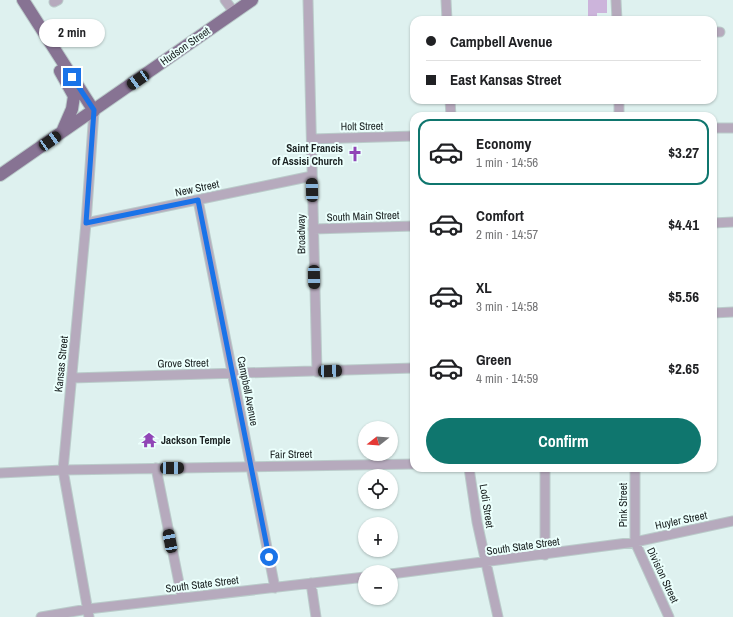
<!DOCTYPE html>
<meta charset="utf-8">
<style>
body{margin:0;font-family:"Archivo Narrow",sans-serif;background:#f6f6f6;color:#202124;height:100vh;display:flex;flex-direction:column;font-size:15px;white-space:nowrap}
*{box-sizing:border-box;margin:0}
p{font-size:13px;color:#757577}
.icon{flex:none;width:22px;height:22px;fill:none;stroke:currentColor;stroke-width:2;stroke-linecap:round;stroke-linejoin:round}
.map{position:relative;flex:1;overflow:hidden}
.details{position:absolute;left:410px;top:112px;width:307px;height:360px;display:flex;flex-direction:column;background:#fff;border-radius:12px;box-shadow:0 1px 3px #0004}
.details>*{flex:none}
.banner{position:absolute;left:410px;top:16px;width:307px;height:88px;border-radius:12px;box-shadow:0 1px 3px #0004;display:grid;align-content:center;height:88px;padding:0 16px;background:#fff}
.needle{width:26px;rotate:253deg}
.buttons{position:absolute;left:358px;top:421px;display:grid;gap:8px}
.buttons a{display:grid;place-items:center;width:40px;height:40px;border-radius:50%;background:#fff;box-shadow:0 1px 3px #0004;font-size:20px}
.end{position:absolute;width:18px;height:18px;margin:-9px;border:5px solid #1a73e8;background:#fff;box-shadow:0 0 0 2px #fff}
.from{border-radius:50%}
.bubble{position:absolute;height:28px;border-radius:14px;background:#fff;box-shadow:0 1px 3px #0004;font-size:13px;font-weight:700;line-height:28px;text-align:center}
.car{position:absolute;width:12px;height:24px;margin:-12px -6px;border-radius:5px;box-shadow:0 0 3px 1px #0007;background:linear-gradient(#222 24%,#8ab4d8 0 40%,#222 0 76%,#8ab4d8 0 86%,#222 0)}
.banner b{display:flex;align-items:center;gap:14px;height:38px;font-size:15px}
.banner b+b{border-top:1px solid #e0e0e0}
.banner i{width:10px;height:10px;background:#202124}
ul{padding:7px 0 0;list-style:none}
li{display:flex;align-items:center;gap:12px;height:66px;margin:0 8px 6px;padding:0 8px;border:2px solid transparent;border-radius:12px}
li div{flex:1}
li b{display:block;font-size:15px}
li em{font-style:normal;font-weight:700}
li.on{border-color:#0f766e}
li>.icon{width:36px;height:36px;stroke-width:1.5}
.button{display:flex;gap:8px;margin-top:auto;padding:8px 16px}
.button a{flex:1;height:46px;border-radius:24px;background:#0f766e;color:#fff;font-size:16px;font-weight:700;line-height:46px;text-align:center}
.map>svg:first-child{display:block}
.green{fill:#ccb4db}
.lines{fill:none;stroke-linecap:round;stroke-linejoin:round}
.minor-casing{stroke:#bacbca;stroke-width:11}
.major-casing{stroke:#bacbca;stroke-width:14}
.minor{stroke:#b6aabd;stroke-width:9}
.major{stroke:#877393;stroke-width:12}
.route{stroke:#1a73e8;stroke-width:5}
.labels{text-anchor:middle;stroke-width:4;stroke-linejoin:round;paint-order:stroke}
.street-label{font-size:11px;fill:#181f1f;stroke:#ebfffc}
.poi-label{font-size:11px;font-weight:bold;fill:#181f1f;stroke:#ebfffc;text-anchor:end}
</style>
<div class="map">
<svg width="733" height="617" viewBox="0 0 733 617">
<rect width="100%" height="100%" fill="#def1ef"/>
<path class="green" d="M 588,0 L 607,0 L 607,13 L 597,13 L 597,17 L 588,17 Z"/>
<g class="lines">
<defs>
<path id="minor" d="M 225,0 L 234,12
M 308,0 L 317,372
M 446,0 L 447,20
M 616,0 L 617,20
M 54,2 L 58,0
M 713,32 L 720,32
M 450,100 L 451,116
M 619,100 L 619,116
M 713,128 L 733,128
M 312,139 L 414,136
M 198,200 L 275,588
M 86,223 L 312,176
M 713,223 L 733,222
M 313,229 L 414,226
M 713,313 L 733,312
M 72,378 L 414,368
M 156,468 L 182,598
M 469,468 L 477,522 L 498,617
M 545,468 L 545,555
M 635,468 L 635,542 L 669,617
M 0,473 L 63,470 L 414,464
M 391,574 L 635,542 L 733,521
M 311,583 L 316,617
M 41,617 L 88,609 L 365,577
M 89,617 L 63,470 L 86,223 L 94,111"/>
<path id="major" d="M 23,0 L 94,111
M 60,71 L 74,96 L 72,109 L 62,132
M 0,175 L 252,0"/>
</defs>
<use href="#minor" class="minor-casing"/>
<use href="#major" class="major-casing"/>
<use href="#minor" class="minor"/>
<use href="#major" class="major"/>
</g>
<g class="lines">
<path class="route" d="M 72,77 L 94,110 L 86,223 L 198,200 L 269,557"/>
</g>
<defs>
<symbol id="church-bare" viewBox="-9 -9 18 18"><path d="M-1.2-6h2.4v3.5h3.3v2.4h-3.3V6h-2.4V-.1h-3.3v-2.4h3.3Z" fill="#9045b6" stroke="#ebfffc" stroke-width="2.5" paint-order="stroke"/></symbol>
<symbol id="temple-bare" viewBox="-9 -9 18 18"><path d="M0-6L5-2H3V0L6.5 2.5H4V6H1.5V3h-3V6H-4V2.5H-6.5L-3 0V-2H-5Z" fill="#9045b6" stroke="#ebfffc" stroke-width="2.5" paint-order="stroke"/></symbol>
</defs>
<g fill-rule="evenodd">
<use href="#church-bare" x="344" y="143" width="22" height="22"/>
<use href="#temple-bare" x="138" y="429" width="22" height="22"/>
</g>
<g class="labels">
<g class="street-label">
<text transform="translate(185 46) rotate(-35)" y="4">Hudson Street</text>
<text transform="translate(362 126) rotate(-1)" y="4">Holt Street</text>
<text transform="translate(197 188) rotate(-12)" y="4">New Street</text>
<text transform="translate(363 216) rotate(-2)" y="4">South Main Street</text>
<text transform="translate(301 234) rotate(-91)" y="4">Broadway</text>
<text transform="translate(183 363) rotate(-1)" y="4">Grove Street</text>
<text transform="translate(61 364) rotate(-84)" y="4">Kansas Street</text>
<text transform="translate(248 391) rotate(79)" y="4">Campbell Avenue</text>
<text transform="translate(291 454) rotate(-1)" y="4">Fair Street</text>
<text transform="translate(623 505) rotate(-90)" y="4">Pink Street</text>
<text transform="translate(487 506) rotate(81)" y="4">Lodi Street</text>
<text transform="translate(681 520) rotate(-12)" y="4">Huyler Street</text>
<text transform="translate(523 546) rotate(-8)" y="4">South State Street</text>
<text transform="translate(663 575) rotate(65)" y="4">Division Street</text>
<text transform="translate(202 584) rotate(-7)" y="4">South State Street</text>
</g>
<g class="poi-label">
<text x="343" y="152">Saint Francis<tspan x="343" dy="13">of Assisi Church</tspan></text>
<text x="161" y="444" text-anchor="start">Jackson Temple</text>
</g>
</g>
</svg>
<div class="buttons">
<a><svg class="needle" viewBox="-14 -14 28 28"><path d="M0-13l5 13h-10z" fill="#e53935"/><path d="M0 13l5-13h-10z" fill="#757577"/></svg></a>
<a><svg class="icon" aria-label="locate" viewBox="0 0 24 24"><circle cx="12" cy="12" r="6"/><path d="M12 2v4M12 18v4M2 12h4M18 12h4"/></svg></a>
<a>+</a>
<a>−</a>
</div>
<i class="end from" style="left:269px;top:557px"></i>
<i class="end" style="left:72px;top:77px"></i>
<div class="bubble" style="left:39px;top:19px;width:66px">2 min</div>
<i class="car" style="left:138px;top:80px;rotate:235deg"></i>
<i class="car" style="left:50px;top:141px;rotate:56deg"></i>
<i class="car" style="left:312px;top:190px;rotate:359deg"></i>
<i class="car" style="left:314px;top:277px;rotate:179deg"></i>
<i class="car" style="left:330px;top:371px;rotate:88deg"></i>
<i class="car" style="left:172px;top:468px;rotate:89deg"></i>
<i class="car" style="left:170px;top:541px;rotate:349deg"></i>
<div class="banner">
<b><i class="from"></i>Campbell Avenue</b>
<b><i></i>East Kansas Street</b>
</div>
<section class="details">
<ul>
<li class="on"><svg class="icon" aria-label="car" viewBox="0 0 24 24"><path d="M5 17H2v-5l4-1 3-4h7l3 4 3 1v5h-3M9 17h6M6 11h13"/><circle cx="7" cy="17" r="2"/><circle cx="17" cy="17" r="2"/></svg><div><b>Economy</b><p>1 min · 14:56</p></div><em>$3.27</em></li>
<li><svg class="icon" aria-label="car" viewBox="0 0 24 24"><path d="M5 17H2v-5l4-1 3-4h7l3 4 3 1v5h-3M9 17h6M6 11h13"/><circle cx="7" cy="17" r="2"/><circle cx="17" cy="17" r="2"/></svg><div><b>Comfort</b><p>2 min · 14:57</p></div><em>$4.41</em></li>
<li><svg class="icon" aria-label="car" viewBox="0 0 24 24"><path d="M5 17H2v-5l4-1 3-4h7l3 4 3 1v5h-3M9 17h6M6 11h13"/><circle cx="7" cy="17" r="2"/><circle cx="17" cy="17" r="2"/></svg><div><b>XL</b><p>3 min · 14:58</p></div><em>$5.56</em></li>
<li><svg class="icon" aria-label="car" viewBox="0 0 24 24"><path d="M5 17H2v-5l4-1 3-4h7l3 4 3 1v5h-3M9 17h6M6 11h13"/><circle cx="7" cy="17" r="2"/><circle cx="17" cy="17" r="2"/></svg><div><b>Green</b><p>4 min · 14:59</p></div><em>$2.65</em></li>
</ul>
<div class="button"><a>Confirm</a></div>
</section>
</div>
